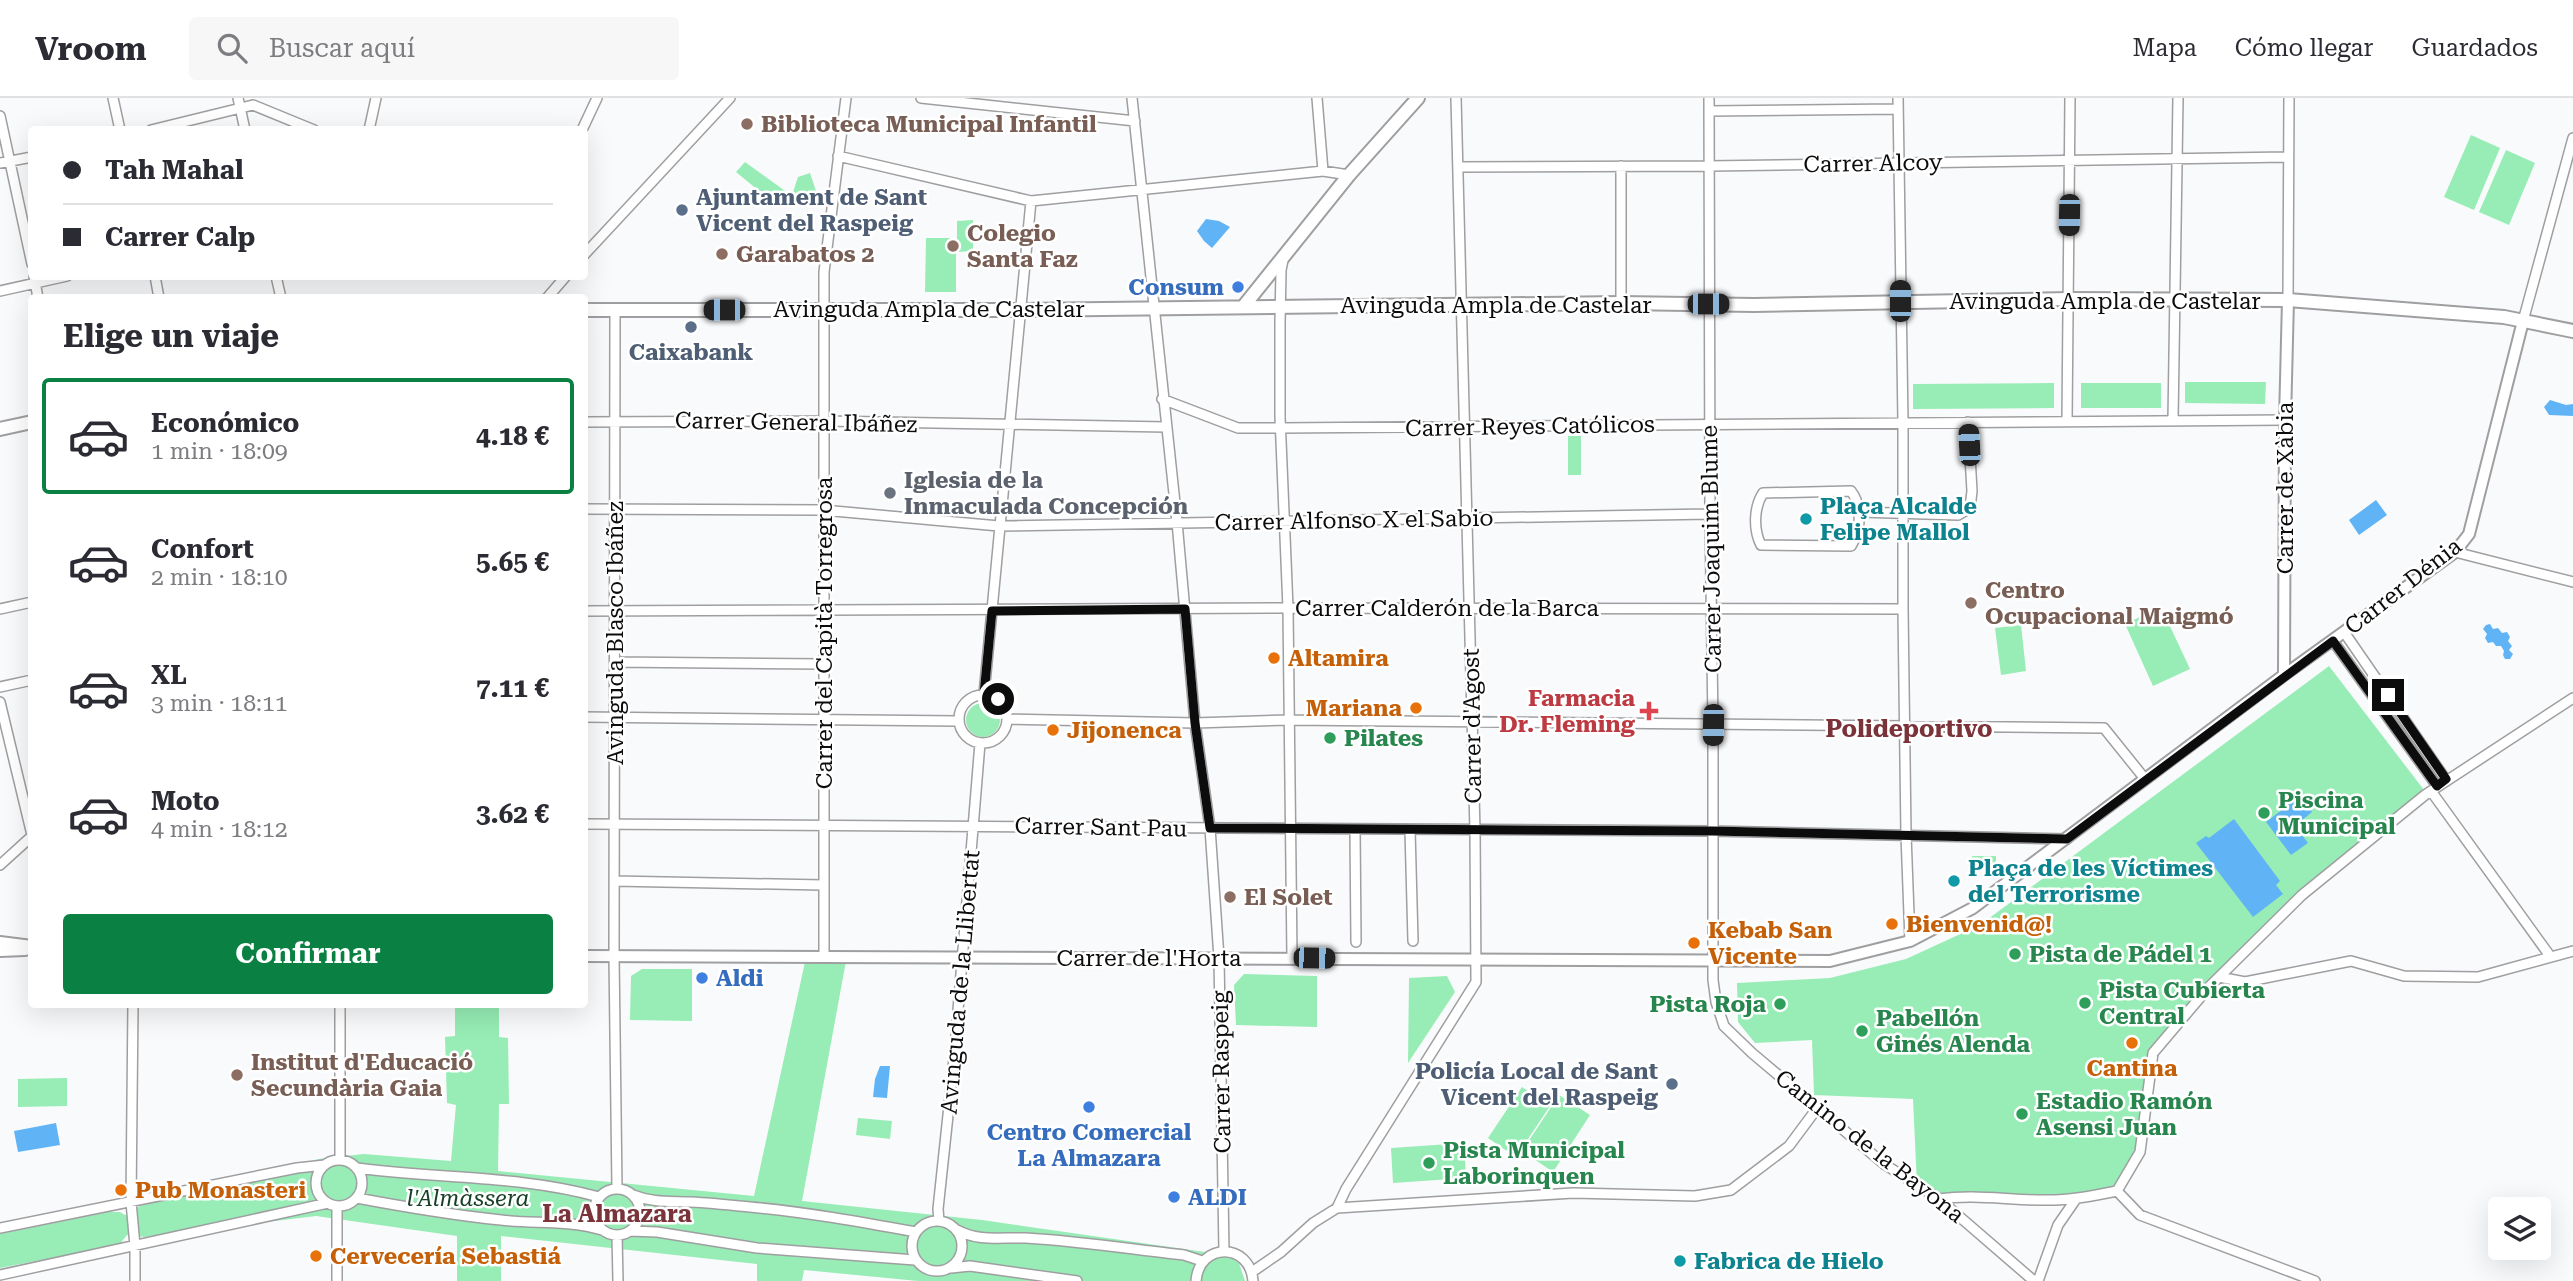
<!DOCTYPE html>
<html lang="es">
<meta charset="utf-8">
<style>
body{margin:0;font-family:"Roboto Serif",serif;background:#f7f7f7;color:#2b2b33;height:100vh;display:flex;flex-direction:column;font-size:26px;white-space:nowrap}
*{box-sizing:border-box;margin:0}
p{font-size:23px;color:#7c7c81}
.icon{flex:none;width:38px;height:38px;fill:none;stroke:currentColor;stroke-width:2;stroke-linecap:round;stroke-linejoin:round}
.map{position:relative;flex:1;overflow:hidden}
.details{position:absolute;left:28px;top:196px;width:560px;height:714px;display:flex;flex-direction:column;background:#fff;border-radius:7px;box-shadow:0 7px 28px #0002}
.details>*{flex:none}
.top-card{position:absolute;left:28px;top:28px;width:560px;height:154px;border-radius:7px;box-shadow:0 7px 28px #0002;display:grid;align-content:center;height:154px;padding:0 35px;background:#fff}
.tools{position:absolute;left:2488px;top:1099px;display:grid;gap:14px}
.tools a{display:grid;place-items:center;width:63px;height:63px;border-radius:7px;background:#fff;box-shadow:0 7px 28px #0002;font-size:35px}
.end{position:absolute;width:32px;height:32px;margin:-16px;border:9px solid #0c0c0d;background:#fff;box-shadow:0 0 0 4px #fff}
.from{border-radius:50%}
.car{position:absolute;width:21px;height:42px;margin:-21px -10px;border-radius:9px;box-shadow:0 0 5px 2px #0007;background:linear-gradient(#222 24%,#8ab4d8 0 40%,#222 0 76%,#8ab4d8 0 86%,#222 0)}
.top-card b{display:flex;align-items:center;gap:24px;height:66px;font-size:26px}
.top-card b+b{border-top:2px solid #e1e1e2}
.top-card i{width:18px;height:18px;background:#2b2b33}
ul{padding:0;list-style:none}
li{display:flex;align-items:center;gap:21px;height:116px;margin:0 14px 10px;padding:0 21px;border:4px solid transparent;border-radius:7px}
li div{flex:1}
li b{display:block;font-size:26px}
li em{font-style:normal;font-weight:700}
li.active{border-color:#0b8043}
li>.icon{width:63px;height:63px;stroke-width:1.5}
h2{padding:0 35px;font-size:32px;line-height:84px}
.primary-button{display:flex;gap:14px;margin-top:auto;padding:14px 35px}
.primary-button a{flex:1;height:80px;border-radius:7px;background:#0b8043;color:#fff;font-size:28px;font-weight:700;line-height:80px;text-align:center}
header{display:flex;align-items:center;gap:42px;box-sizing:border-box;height:98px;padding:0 35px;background:#fff;border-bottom:2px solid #e1e1e2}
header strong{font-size:33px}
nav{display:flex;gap:38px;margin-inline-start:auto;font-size:24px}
.search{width:490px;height:63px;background:#f7f7f7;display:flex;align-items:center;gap:18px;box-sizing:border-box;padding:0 24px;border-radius:7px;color:#7c7c81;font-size:26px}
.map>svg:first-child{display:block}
.green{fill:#97edb5}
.water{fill:#60b4f6}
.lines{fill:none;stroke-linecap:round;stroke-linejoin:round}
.minor-casing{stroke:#9f9fa1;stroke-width:12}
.tertiary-casing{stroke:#9f9fa1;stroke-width:14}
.secondary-casing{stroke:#9f9fa1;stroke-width:16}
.minor{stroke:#fff;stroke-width:9}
.tertiary{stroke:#fff;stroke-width:10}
.secondary{stroke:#fff;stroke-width:12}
.route{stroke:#0c0c0d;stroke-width:9}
.education-dot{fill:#8d6e63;stroke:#fff;stroke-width:2.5}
.service-dot{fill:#5c6f8a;stroke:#fff;stroke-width:2.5}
.shop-dot{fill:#3f7fe0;stroke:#fff;stroke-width:2.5}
.worship-dot{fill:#6b7280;stroke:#fff;stroke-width:2.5}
.culture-dot{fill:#0f9aa8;stroke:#fff;stroke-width:2.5}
.food-dot{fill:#e8710a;stroke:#fff;stroke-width:2.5}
.health-dot{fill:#e0444e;stroke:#fff;stroke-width:2.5}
.leisure-dot{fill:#2e9e5b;stroke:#fff;stroke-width:2.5}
.labels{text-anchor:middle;stroke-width:5;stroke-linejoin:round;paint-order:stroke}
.education-label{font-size:23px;font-weight:bold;fill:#785e54;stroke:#fff;text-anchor:start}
.street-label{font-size:23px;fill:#0c0c0d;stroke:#fff}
.service-label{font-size:23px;font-weight:bold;fill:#4e5e75;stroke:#fff;text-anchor:start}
.shop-label{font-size:23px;font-weight:bold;fill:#366cbe;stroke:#fff;text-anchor:start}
.worship-label{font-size:23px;font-weight:bold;fill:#5b616d;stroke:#fff;text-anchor:start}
.culture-label{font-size:23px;font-weight:bold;fill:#0d838f;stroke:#fff;text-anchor:start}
.food-label{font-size:23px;font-weight:bold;fill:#c56008;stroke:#fff;text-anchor:start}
.health-label{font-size:23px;font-weight:bold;fill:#be3a42;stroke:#fff;text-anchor:end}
.leisure-label{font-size:23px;font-weight:bold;fill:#27864d;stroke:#fff;text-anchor:start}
.park-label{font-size:23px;font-style:italic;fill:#184028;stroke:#fff}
.neighbourhood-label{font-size:24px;font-weight:bold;fill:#7b333a;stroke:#fff}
</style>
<header>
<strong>Vroom</strong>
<div class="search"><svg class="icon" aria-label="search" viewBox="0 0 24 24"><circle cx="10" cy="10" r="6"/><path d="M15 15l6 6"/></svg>Buscar aquí</div>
<nav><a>Mapa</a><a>Cómo llegar</a><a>Guardados</a></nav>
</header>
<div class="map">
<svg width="2573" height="1183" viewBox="0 0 2573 1183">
<rect width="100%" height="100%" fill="#f9fafc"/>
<path class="green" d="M 2471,37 L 2500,50 L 2474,112 L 2444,99 Z
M 2506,52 L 2535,65 L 2509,127 L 2479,114 Z
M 745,64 L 788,95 L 784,101 L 769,101 L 736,74 Z
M 810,75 L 820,105 L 790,103 L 798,79 Z
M 973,122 L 973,153 L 957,154 L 957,123 Z
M 926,140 L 956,140 L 956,194 L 925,194 Z
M 2185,284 L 2266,284 L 2265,306 L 2185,305 Z
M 2054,285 L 2054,310 L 1913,311 L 1913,286 Z
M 2081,285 L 2161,285 L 2161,310 L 2081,310 Z
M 1568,338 L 1581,338 L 1581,377 L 1568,377 Z
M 2161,509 L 2190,571 L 2153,588 L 2125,526 Z
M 2021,527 L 2026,573 L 2001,577 L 1995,530 Z
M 2329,568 L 2424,692 L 2425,697 L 2302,797 L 2153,955 L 2140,1054 L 2117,1093 L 2076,1101 L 1939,1101 L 1917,1087 L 1913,1001 L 1814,997 L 1812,942 L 1755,945 L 1738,924 L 1737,885 L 1830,880 L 1906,861 L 1980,827 Z
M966 622a17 17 0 1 1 34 0a17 17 0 1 1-34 0Z
M 1972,758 L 1996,758 L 1996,771 L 1972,771 Z
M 846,863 L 802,1103 L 982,1122 L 1226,1157 L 1239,1165 L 1245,1183 L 918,1183 L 804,1172 L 802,1183 L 757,1183 L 757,1166 L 501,1138 L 501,1183 L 457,1183 L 457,1138 L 316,1118 L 145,1139 L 127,1137 L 119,1147 L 0,1170 L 0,1136 L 108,1114 L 120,1114 L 125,1117 L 140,1108 L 319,1061 L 364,1056 L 451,1063 L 456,1007 L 447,1005 L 445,939 L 455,938 L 455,907 L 499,907 L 499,939 L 508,940 L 509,1006 L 499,1006 L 498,1073 L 754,1098 L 805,864 Z
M 642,871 L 692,871 L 692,923 L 630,922 L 631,878 Z
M 1244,876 L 1317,878 L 1317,929 L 1236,927 L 1234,887 Z
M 1447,878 L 1455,894 L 1408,965 L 1409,880 Z
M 67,980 L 67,1008 L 18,1009 L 18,981 Z
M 1522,989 L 1550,1008 L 1516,1059 L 1488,1040 Z
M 1559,997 L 1590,1017 L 1553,1074 L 1522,1053 Z
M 858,1020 L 892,1023 L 890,1041 L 856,1037 Z
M 1464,1045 L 1466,1080 L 1393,1085 L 1391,1050 Z"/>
<path class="water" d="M 1206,121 L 1219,123 L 1230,129 L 1212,150 L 1204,143 L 1197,133 Z
M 2550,302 L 2566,307 L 2573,306 L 2573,318 L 2549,317 L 2544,309 Z
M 2376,402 L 2387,417 L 2359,437 L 2349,422 Z
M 2490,526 L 2493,531 L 2498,530 L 2502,535 L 2507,534 L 2510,539 L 2508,543 L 2512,548 L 2509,552 L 2513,556 L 2510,561 L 2505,561 L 2503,557 L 2504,553 L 2501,548 L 2496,548 L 2493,544 L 2488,545 L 2485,540 L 2487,536 L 2483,531 L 2486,527 Z
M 2300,698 L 2312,714 L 2295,728 L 2308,745 L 2291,757 L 2266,724 Z
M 2234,721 L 2280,783 L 2276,787 L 2283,796 L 2253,819 L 2196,745 L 2206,738 L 2209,740 Z
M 880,968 L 890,968 L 887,1000 L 873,999 L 875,981 Z
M 56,1025 L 60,1047 L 18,1054 L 14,1033 Z"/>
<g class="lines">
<defs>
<path id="minor" d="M 113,0 L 120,32
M 238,0 L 245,32
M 921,0 L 1135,23
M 1132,0 L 1177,424 L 1195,625 L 1210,730 L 1219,860 L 1224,1153
M 1317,0 L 1323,73
M 1709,0 L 1710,416 L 1713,627 L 1713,882 L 1716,904 L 1724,928 L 1752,955 L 1884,1066 L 1939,1101 L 2034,1183
M 1898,0 L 1903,324 L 1903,511 L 1906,737 L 1910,843
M 1709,13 L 1898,11
M 0,18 L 32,166
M 151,32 L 253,7 L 314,32
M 369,32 L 376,0
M 582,32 L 597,0
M 838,58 L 1031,103 L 1323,73 L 1349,77
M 0,65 L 32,59
M 1459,69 L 1709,68 L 2287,59
M 584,157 L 730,0
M 1283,162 L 1281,172 L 1280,225 L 1280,319 L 1288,510 L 1292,859
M 34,178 L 38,200
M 155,178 L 159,200
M 276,178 L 281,200
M 0,193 L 67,178
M 547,200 L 566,178
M 2288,202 L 2289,0
M 1621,205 L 1621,68
M 615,212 L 614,858 L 617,1091
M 2523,223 L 2573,40
M 1162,301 L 1238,330 L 1282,330 L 2285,322
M 2067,322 L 2070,0
M 2173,322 L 2178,0
M 584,324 L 825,323 L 1166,329
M 1851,393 C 1863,409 1861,432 1851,448 L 1761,447 C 1753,431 1754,409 1763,395 Z
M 584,411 L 823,412 L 999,428 L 1710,416
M 1859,414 L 1958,417 L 1970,410 L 1972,393 L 1968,324
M 2455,454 L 2573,484
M 0,511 L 32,504
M 584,513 L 1288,510 L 1903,511
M 2344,534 L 2446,682
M 2333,543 L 2437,688
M 615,564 L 823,566
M 0,589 L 32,582
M 984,596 L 1031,103
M959 621a24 24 0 1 1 48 0a24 24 0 1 1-48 0Z
M 0,604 L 32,737
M 584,619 L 958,623
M 1008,621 L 1195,625 L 1289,622 L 2104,630 L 2145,681
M 2431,693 L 2550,858
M 584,726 L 1712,733 L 2067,741
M 1355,732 L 1356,844
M 1410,732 L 1413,843
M 0,767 L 32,738
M 614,783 L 822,787
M 824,858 L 824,174 L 846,0
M 2219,879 L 2245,884 L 2351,863 L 2404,878 L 2478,879 L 2573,853
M 133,906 L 131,1104 L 135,1148 L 135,1183
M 340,1062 L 340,906
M316 1085a23 23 0 1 1 46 0a23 23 0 1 1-46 0Z
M 357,1070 C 438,1081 520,1077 599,1099
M594 1114a23 23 0 1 1 46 0a23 23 0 1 1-46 0Z
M 2117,1093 L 2140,1117 L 2315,1183
M 633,1097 C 653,1105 670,1103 691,1104 C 711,1105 730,1107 750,1109 C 806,1114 861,1124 916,1134
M 357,1100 C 405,1109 452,1117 501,1122 C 534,1126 570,1122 602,1132
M 1939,1101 C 1974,1096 2007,1102 2042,1102 C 2067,1103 2092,1098 2117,1093 L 2140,1054 L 2153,955 L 2209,889 L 2302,797 L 2425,697 L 2573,600
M 337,1108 L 337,1183
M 1337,1110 L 1573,1095 L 1695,1098 L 1731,1092 L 1789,1048 L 1818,1009
M912 1148a25 25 0 1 1 50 0a25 25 0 1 1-50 0Z
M 939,1123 L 938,1111 L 954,961 L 980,645
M 0,1130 L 297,1070 L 325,1067
M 957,1132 C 979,1144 1001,1139 1026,1140 C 1078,1143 1131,1151 1184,1157 L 1202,1163
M 630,1133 L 657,1134 L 757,1150 L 915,1162
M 617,1137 L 618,1183
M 951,1170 L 970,1168 L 1077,1183
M 1252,1174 L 1281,1154 L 1313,1125 L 1337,1110 L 1346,1091 L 1476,884 L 1475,733 L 1456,0
M 0,1177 L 328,1105
M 1196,1183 C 1199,1144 1250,1144 1253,1183
M 2038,1183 L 2058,1127 L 2076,1101"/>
<path id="tertiary" d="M 2284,577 L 2285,322 L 2288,202
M 0,844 L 32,848
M 0,853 L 25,852
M 584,858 L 1830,863 L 1910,843 L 1973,810 L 2284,577 L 2455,454 L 2469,436 L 2523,223"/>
<path id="secondary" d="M 1243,209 L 1349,77 L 1418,0
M 584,212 L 1019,212 L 1621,205 L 1754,207 L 2068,201 L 2288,202 L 2504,219 L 2573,233
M 0,331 L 32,324"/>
</defs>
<use href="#minor" class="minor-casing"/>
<use href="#tertiary" class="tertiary-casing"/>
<use href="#secondary" class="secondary-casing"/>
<use href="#minor" class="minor"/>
<use href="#tertiary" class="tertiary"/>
<use href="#secondary" class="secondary"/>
</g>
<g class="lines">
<path class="route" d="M 998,601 L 984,596 L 992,513 L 1185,511 L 1195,625 L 1210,730 L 1712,733 L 2067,741 L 2333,543 L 2437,688 L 2446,681 L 2388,597"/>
</g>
<g class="education-dot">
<circle cx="747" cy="26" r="7"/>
<circle cx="953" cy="148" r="7"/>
<circle cx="722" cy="156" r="7"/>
<circle cx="1971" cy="505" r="7"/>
<circle cx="1230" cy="799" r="7"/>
<circle cx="237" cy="977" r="7"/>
</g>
<g class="service-dot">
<circle cx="682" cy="112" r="7"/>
<circle cx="691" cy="229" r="7"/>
<circle cx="1672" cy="986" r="7"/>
</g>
<g class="shop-dot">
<circle cx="1238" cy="189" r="7"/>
<circle cx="702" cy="880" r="7"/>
<circle cx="1089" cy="1009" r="7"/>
<circle cx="1174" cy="1099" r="7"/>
</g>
<circle class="worship-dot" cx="890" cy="395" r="7"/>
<g class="culture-dot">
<circle cx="1806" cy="421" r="7"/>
<circle cx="1954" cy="783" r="7"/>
<circle cx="1680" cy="1163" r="7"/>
</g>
<g class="food-dot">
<circle cx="1274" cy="560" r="7"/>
<circle cx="1416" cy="610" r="7"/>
<circle cx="1053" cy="632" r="7"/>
<circle cx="1892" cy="826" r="7"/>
<circle cx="1694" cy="845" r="7"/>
<circle cx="2132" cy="945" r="7"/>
<circle cx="121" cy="1092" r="7"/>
<circle cx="316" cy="1158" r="7"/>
</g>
<path class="health-dot" d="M1645.5 602.5h7v7h7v7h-7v7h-7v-7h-7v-7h7z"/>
<g class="leisure-dot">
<circle cx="1330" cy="640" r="7"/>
<circle cx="2264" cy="715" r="7"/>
<circle cx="2015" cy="856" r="7"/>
<circle cx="2085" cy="905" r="7"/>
<circle cx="1780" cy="906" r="7"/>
<circle cx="1862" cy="933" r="7"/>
<circle cx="2022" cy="1016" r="7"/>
<circle cx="1429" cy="1065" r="7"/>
</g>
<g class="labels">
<g class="education-label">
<text x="761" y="34">Biblioteca Municipal Infantil</text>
<text x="967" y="143">Colegio<tspan x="967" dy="26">Santa Faz</tspan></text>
<text x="736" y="164">Garabatos 2</text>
<text x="1985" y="500">Centro<tspan x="1985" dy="26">Ocupacional Maigmó</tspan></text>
<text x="1244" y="807">El Solet</text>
<text x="251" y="972">Institut d'Educació<tspan x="251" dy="26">Secundària Gaia</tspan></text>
</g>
<g class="street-label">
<text transform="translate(1873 65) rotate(-1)" y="8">Carrer Alcoy</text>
<text x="2105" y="211">Avinguda Ampla de Castelar</text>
<text x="1496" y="215">Avinguda Ampla de Castelar</text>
<text x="929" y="219">Avinguda Ampla de Castelar</text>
<text transform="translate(796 324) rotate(1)" y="8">Carrer General Ibáñez</text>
<text transform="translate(1530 328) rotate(-1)" y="8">Carrer Reyes Católicos</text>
<text transform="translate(2285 390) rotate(-90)" y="8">Carrer de Xàbia</text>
<text transform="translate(1354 422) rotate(-1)" y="8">Carrer Alfonso X el Sabio</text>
<text transform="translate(1711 451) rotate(-91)" y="8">Carrer Joaquim Blume</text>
<text transform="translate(2403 488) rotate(-38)" y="8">Carrer Dénia</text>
<text x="1447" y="518">Carrer Calderón de la Barca</text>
<text transform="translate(615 535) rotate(-90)" y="8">Avinguda Blasco Ibáñez</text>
<text transform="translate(824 535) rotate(-90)" y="8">Carrer del Capità Torregrosa</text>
<text transform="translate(1472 628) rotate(-91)" y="8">Carrer d'Agost</text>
<text transform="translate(1101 729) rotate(1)" y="8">Carrer Sant Pau</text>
<text x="1149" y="868">Carrer de l'Horta</text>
<text transform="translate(960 884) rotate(-85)" y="8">Avinguda de la Llibertat</text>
<text transform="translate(1221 974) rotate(-91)" y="8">Carrer Raspeig</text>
<text transform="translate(1870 1048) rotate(38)" y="8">Camino de la Bayona</text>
</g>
<g class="service-label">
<text x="696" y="107">Ajuntament de Sant<tspan x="696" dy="26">Vicent del Raspeig</tspan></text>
<text x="691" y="262" text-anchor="middle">Caixabank</text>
<text x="1658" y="981" text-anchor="end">Policía Local de Sant<tspan x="1658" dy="26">Vicent del Raspeig</tspan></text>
</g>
<g class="shop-label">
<text x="1224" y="197" text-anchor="end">Consum</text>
<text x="716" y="888">Aldi</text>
<text x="1089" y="1042" text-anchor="middle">Centro Comercial<tspan x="1089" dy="26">La Almazara</tspan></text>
<text x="1188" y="1107">ALDI</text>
</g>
<g class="worship-label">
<text x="904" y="390">Iglesia de la<tspan x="904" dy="26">Inmaculada Concepción</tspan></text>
</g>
<g class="culture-label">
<text x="1820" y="416">Plaça Alcalde<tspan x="1820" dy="26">Felipe Mallol</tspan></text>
<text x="1968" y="778">Plaça de les Víctimes<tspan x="1968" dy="26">del Terrorisme</tspan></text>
<text x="1694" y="1171">Fabrica de Hielo</text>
</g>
<g class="food-label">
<text x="1288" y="568">Altamira</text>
<text x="1402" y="618" text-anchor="end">Mariana</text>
<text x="1067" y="640">Jijonenca</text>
<text x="1906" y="834">Bienvenid@!</text>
<text x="1708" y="840">Kebab San<tspan x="1708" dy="26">Vicente</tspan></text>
<text x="2132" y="978" text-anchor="middle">Cantina</text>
<text x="135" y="1100">Pub Monasteri</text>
<text x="330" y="1166">Cervecería Sebastiá</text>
</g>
<g class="health-label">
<text x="1635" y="608">Farmacia<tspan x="1635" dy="26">Dr. Fleming</tspan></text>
</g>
<g class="leisure-label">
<text x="1344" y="648">Pilates</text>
<text x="2278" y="710">Piscina<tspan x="2278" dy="26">Municipal</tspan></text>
<text x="2029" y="864">Pista de Pádel 1</text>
<text x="2099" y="900">Pista Cubierta<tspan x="2099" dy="26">Central</tspan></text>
<text x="1766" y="914" text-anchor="end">Pista Roja</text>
<text x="1876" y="928">Pabellón<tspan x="1876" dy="26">Ginés Alenda</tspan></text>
<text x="2036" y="1011">Estadio Ramón<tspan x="2036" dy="26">Asensi Juan</tspan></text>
<text x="1443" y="1060">Pista Municipal<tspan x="1443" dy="26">Laborinquen</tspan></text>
</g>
<g class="park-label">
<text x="468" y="1108">l'Almàssera</text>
</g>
<g class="neighbourhood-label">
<text x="1909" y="639">Polideportivo</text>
<text x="617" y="1124">La Almazara</text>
</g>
</g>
</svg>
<div class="tools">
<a><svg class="icon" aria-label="layers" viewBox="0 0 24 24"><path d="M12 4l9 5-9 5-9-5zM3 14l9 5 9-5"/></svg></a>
</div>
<i class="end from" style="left:998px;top:601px"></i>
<i class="end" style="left:2388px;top:597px"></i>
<i class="car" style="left:2069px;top:117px;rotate:181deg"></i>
<i class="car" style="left:1900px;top:203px;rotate:0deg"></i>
<i class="car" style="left:1708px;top:206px;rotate:90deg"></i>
<i class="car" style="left:724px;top:212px;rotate:270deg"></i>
<i class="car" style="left:1969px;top:347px;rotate:357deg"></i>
<i class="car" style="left:1713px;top:627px;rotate:181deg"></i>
<i class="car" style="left:1314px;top:860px;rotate:91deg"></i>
<div class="top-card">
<b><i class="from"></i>Tah Mahal</b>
<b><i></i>Carrer Calp</b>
</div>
<section class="details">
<h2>Elige un viaje</h2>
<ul>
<li class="active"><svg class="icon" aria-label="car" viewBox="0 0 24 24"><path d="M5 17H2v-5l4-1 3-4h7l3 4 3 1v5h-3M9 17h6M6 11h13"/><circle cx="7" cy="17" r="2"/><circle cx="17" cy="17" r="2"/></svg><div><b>Económico</b><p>1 min · 18:09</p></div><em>4.18 €</em></li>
<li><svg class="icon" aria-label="car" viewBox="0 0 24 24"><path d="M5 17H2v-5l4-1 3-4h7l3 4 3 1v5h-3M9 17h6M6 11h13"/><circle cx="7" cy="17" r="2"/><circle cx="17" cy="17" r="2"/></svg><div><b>Confort</b><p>2 min · 18:10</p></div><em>5.65 €</em></li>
<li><svg class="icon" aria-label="car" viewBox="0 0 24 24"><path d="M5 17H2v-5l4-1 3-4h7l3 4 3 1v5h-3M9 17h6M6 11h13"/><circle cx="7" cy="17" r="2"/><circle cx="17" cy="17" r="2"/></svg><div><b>XL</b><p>3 min · 18:11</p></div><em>7.11 €</em></li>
<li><svg class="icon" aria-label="car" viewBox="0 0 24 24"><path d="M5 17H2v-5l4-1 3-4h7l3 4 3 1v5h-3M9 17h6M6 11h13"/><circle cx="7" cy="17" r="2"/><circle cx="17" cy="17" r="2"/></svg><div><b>Moto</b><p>4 min · 18:12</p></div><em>3.62 €</em></li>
</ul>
<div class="primary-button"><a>Confirmar</a></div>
</section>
</div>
